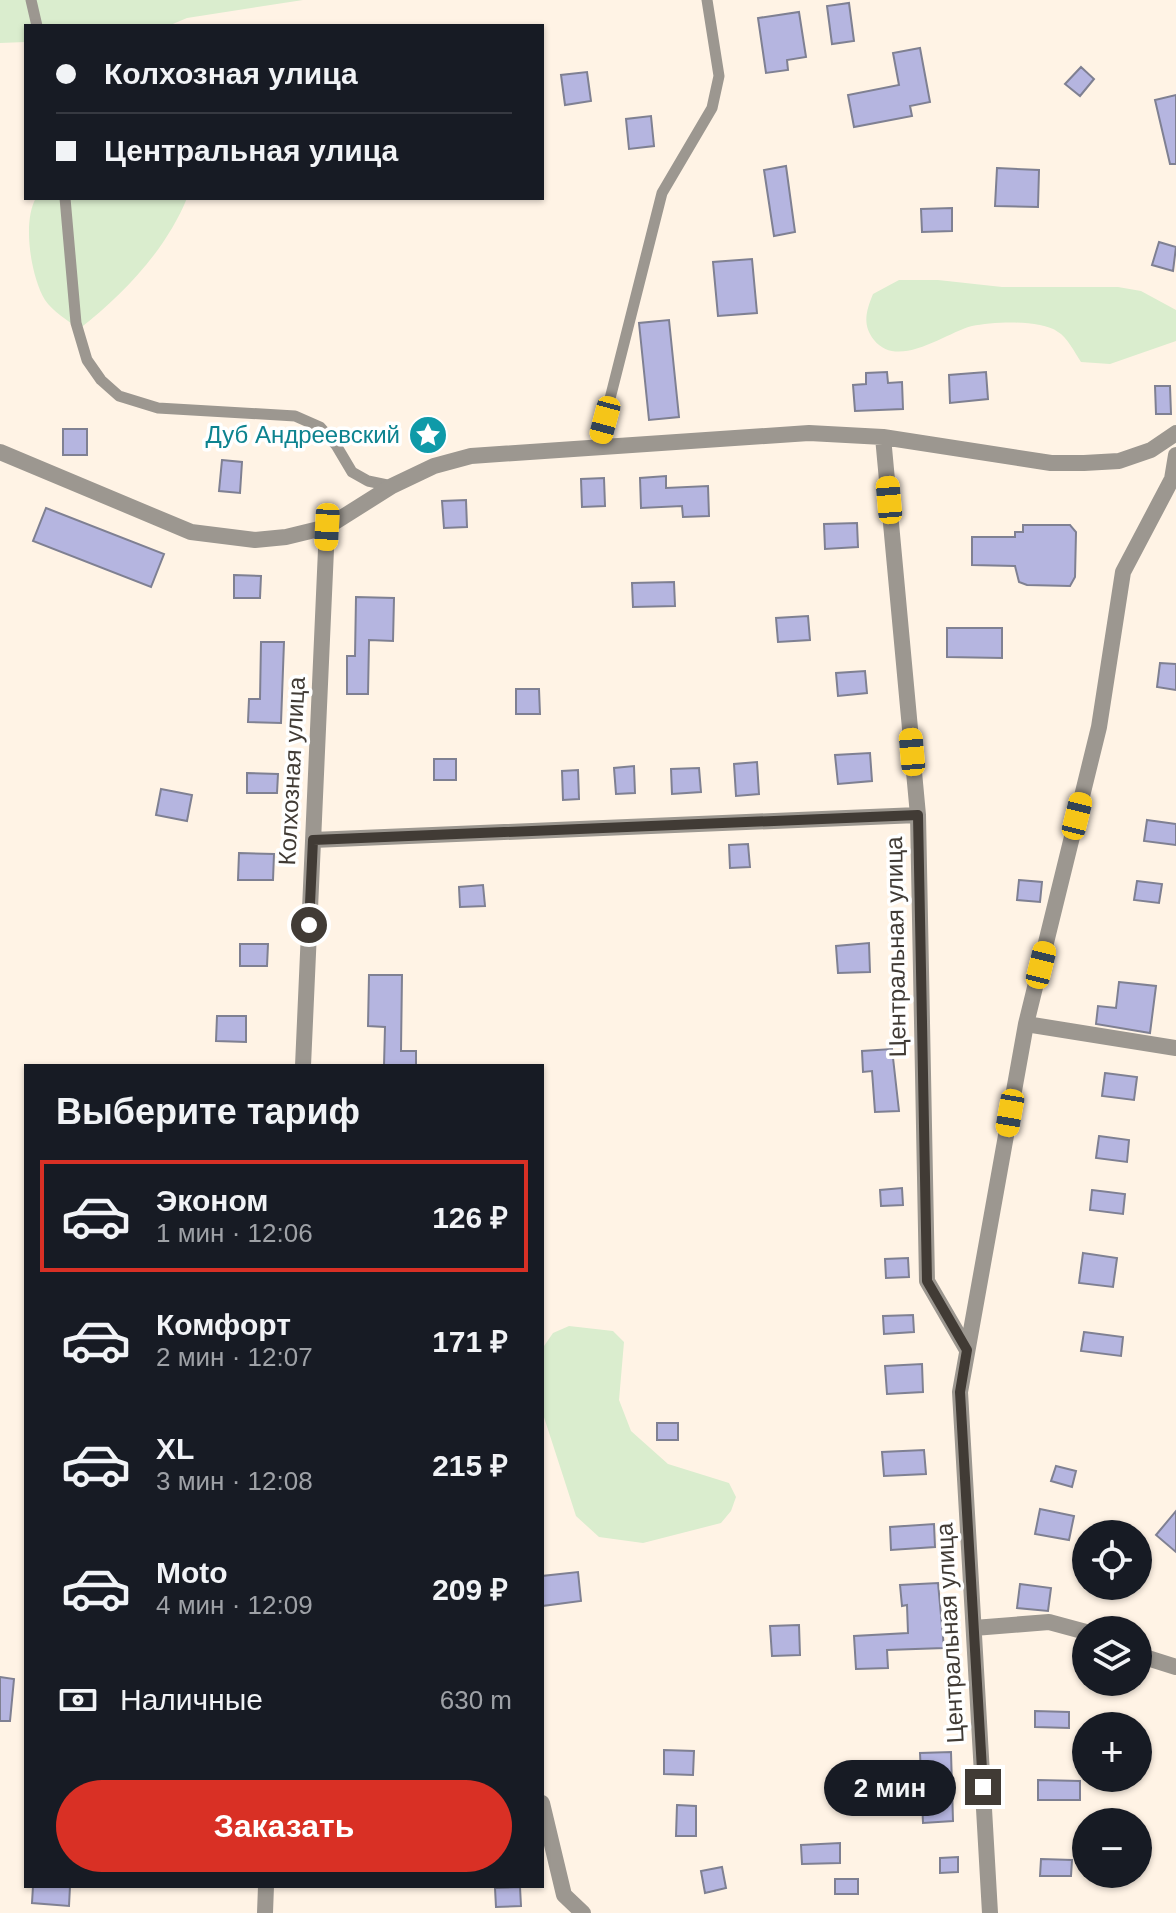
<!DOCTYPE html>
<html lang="ru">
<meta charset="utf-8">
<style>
body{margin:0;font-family:Arial,sans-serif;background:#242831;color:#f1f3f6;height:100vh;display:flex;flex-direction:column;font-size:30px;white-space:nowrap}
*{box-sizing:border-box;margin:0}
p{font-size:26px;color:#9ea1a6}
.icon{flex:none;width:44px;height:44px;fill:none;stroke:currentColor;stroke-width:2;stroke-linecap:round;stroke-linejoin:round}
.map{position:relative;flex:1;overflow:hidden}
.drawer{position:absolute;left:24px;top:1064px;width:520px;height:824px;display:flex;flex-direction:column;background:#171b24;border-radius:0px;box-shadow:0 2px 6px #0004}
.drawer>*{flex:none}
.top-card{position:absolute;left:24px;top:24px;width:520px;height:176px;border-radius:0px;box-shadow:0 2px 6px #0004;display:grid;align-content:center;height:176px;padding:0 32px;background:#171b24}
.fabs{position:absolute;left:1072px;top:1520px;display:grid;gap:16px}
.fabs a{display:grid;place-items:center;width:80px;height:80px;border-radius:50%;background:#171b24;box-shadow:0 2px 6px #0004;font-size:40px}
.end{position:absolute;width:36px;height:36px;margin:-18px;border:10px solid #413b35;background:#fff;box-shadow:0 0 0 4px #fff}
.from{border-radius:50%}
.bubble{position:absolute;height:56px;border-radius:28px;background:#171b24;box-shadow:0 2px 6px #0004;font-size:26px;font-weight:600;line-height:56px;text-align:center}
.car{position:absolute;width:24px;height:48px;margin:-24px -12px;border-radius:10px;box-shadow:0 0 6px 2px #0007;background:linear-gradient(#f5c518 24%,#345 0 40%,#f5c518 0 76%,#345 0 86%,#f5c518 0)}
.top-card b{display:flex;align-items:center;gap:28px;height:76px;font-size:30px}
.top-card b+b{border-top:2px solid #363941}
.top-card i{width:20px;height:20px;background:#f1f3f6}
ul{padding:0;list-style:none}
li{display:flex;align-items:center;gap:24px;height:112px;margin:0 16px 12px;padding:0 16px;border:4px solid transparent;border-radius:0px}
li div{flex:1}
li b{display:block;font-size:30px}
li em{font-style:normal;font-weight:600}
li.on{border-color:#d93025}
li>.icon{width:72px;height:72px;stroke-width:1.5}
h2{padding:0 32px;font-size:36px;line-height:96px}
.pay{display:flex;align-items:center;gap:20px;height:88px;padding:0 32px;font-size:30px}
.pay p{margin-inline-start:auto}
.cta{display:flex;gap:16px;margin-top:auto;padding:16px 32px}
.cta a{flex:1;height:92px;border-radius:48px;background:#d93025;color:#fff;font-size:32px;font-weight:600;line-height:92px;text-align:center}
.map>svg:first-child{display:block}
.green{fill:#daedce}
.building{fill:#b5b5e0;stroke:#7f8092;stroke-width:2}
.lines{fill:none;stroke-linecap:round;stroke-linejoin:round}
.service{stroke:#9c9790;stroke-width:11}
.minor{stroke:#9c9790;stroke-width:16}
.route{stroke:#413b35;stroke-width:10}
.labels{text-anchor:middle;stroke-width:7;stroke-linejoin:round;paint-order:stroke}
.culture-label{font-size:24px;fill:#0d838f;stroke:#fff;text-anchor:end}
.street-label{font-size:24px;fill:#413b35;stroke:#fff}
</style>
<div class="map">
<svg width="1176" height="1913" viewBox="0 0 1176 1913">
<rect width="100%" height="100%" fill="#fff3e5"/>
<path class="green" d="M 0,0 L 303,0 L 187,18 L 168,26 L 26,26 L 26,42 L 0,43 Z
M 36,198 L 187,198 C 166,250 123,295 79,329 C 69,321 52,311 45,300 C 31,277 22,222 36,198 Z
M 899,280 L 938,280 L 1002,287 L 1118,287 L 1141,291 L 1176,310 L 1176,341 L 1110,364 L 1081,362 C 1075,353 1067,337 1058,332 C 1040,319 993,322 972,326 C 945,333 898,370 874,340 C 862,325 866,311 873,294 Z
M 569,1326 L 613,1331 L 624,1342 L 619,1400 L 631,1431 L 668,1464 L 729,1483 L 736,1497 L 731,1511 L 721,1523 L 643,1543 L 599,1537 L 576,1516 L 542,1411 L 542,1349 L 553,1333 Z"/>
<path class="building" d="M 849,3 L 854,41 L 832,44 L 827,6 Z
M 799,12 L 806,57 L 787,60 L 788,70 L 766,73 L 758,18 Z
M 920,48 L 930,102 L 910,106 L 912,116 L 854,127 L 848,95 L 899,85 L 893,53 Z
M 1081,67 L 1094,79 L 1080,96 L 1065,84 Z
M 587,72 L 591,101 L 565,105 L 561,75 Z
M 1176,95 L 1176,164 L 1170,164 L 1155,100 Z
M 651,116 L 654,146 L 629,149 L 626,119 Z
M 786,166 L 795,232 L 774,236 L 764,170 Z
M 997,168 L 1039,170 L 1038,207 L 995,206 Z
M 952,208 L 952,231 L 922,232 L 921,209 Z
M 1159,242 L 1176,247 L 1173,271 L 1152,265 Z
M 752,259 L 757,313 L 718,316 L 713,262 Z
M 669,320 L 679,417 L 649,420 L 639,323 Z
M 887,372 L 888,383 L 902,382 L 903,409 L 855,411 L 853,385 L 866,384 L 866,373 Z
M 986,372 L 988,399 L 950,403 L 949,375 Z
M 1155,386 L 1170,386 L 1171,414 L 1156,414 Z
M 63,429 L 87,429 L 87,455 L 63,455 Z
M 222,460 L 242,462 L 240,493 L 219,491 Z
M 666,476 L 666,488 L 708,486 L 709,516 L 683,517 L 682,506 L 641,508 L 640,478 Z
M 604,478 L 605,506 L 582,507 L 581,479 Z
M 466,500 L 467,527 L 444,528 L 442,501 Z
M 46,508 L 164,554 L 151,587 L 33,541 Z
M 857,523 L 858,547 L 825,549 L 824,524 Z
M 1023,525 L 1070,525 L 1076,532 L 1075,577 L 1070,586 L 1027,585 L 1019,582 L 1015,566 L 972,565 L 972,537 L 1015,537 L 1015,532 L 1023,532 Z
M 234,575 L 261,576 L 260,598 L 234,598 Z
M 674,582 L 675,606 L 633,607 L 632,583 Z
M 356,597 L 394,598 L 393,641 L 369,640 L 368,694 L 347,694 L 347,656 L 355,656 Z
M 808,616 L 810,640 L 778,642 L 776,618 Z
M 947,628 L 1002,628 L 1002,658 L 947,657 Z
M 261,642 L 284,642 L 281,723 L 248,722 L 249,699 L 260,699 Z
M 1160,663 L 1176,664 L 1176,690 L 1157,687 Z
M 865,671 L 867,693 L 838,696 L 836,673 Z
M 516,689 L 539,689 L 540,714 L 516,714 Z
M 870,753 L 872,781 L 838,784 L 835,755 Z
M 434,759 L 456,759 L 456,780 L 434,780 Z
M 757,762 L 759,794 L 736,796 L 734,764 Z
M 634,766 L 635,793 L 616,794 L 614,768 Z
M 699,768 L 701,792 L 672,794 L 671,769 Z
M 578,770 L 579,799 L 563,800 L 562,771 Z
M 247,773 L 278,774 L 277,793 L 247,793 Z
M 161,789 L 192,795 L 187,821 L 156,815 Z
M 1147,820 L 1176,824 L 1176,845 L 1144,841 Z
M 748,844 L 750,867 L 730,868 L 729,845 Z
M 239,853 L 274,854 L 273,880 L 238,880 Z
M 1019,880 L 1042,882 L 1040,902 L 1017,900 Z
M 1137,881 L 1162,884 L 1159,903 L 1134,900 Z
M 483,885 L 485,906 L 460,907 L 459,887 Z
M 869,943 L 870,972 L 838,973 L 836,946 Z
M 240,944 L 268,944 L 267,966 L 240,966 Z
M 369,975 L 402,975 L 401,1051 L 416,1051 L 416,1066 L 384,1066 L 385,1027 L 368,1026 Z
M 1119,982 L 1156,986 L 1150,1033 L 1096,1024 L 1098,1006 L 1116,1008 Z
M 217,1016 L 246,1016 L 246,1042 L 216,1041 Z
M 892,1049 L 899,1111 L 875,1112 L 872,1071 L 863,1072 L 862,1051 Z
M 1105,1073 L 1137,1077 L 1134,1100 L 1102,1096 Z
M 1099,1136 L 1129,1140 L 1127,1162 L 1096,1158 Z
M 902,1188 L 903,1205 L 881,1206 L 880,1190 Z
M 1092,1190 L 1125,1194 L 1123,1214 L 1090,1210 Z
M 1083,1253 L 1117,1258 L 1113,1287 L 1079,1283 Z
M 908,1258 L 909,1277 L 886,1278 L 885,1259 Z
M 913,1315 L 914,1332 L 884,1334 L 883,1316 Z
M 1084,1332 L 1123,1337 L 1121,1356 L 1081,1351 Z
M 922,1364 L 923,1392 L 887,1394 L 885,1366 Z
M 657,1423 L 678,1423 L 678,1440 L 657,1440 Z
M 924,1450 L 926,1474 L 884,1476 L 882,1452 Z
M 1056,1466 L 1076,1471 L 1072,1487 L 1051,1481 Z
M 1040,1509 L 1074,1516 L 1069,1540 L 1035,1534 Z
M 1176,1511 L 1176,1552 L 1156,1535 Z
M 934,1524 L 935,1547 L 891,1550 L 890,1527 Z
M 578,1572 L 581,1601 L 542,1606 L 542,1576 Z
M 938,1583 L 944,1648 L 887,1650 L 888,1668 L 856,1669 L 854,1636 L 908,1633 L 907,1605 L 902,1606 L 900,1585 Z
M 1020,1584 L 1051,1588 L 1048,1611 L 1017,1608 Z
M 799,1625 L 800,1655 L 772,1656 L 770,1626 Z
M 0,1677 L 14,1679 L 10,1721 L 0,1721 Z
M 1035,1711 L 1069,1712 L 1069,1728 L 1035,1727 Z
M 664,1750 L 694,1751 L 693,1775 L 664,1774 Z
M 951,1752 L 953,1821 L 923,1823 L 920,1753 Z
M 1038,1780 L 1080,1781 L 1080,1800 L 1038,1800 Z
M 677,1805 L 696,1806 L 696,1836 L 676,1836 Z
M 840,1843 L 840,1863 L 802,1864 L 801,1845 Z
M 958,1857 L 958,1872 L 940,1873 L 940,1858 Z
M 1041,1859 L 1072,1860 L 1071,1876 L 1040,1876 Z
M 722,1867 L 726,1888 L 705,1893 L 701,1871 Z
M 835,1879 L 858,1879 L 858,1894 L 835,1894 Z
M 33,1886 L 70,1886 L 69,1906 L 32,1903 Z
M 520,1887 L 521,1906 L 496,1907 L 495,1888 Z"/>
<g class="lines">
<path class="service" d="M 31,0 L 37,26
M 65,198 L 76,323 L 87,360 L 101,380 L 119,396 L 158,408 L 295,416 L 320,427 L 336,445 L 352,472 L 368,481 L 392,486
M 598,446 L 662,193 L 712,108 L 719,76 L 707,0"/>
<path class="minor" d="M 883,437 L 918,815 L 927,1281 L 967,1350
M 0,452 L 191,532 L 255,540 L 286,537 L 327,527 L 392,486 L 434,466 L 471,456 L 809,433 L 883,437 L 1051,463 L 1084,463 L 1119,461 L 1151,450 L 1176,433
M 313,840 L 918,815
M 1026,1024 L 1176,1048
M 303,1066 L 327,527
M 974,1628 L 1049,1622 L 1086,1632
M 1138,1655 L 1176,1667
M 542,1803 L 564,1895 L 583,1913
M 265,1913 L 266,1886
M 990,1913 L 960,1392 L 1026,1024 L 1099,727 L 1123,572 L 1172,479 L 1176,455"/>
</g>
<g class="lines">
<path class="route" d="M 309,925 L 313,840 L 918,815 L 927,1281 L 967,1350 L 960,1392 L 983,1787"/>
</g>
<defs>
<symbol id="sight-disc" viewBox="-11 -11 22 22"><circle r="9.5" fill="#0f9aa8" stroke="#fff"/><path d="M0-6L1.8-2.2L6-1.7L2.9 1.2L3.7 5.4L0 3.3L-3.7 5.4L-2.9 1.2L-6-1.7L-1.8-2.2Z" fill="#fff"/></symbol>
</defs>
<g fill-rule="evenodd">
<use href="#sight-disc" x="406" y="413" width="44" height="44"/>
</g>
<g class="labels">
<g class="culture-label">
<text x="400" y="443">Дуб Андреевский</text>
</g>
<g class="street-label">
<text transform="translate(292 771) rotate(-87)" y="8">Колхозная улица</text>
<text transform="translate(896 947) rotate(-91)" y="8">Центральная улица</text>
<text transform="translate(950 1633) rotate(-93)" y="8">Центральная улица</text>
</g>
</g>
</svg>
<div class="fabs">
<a><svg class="icon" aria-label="locate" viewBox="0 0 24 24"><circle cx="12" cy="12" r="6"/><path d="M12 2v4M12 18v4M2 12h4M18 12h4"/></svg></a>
<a><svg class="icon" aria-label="layers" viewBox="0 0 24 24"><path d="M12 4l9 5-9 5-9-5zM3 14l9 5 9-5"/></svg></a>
<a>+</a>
<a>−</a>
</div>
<i class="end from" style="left:309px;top:925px"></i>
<i class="end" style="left:983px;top:1787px"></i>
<div class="bubble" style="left:824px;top:1760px;width:132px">2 мин</div>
<i class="car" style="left:605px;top:420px;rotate:195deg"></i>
<i class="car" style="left:889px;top:500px;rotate:355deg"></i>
<i class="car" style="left:327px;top:527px;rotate:183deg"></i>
<i class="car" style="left:912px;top:752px;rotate:355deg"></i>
<i class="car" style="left:1077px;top:816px;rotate:14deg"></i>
<i class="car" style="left:1041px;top:965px;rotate:14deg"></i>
<i class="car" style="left:1010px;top:1113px;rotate:190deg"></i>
<div class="top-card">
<b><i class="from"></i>Колхозная улица</b>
<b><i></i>Центральная улица</b>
</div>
<section class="drawer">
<h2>Выберите тариф</h2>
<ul>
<li class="on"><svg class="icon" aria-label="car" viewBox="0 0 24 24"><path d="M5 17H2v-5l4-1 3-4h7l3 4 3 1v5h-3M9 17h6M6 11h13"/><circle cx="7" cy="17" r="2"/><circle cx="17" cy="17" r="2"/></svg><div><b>Эконом</b><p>1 мин · 12:06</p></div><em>126 ₽</em></li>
<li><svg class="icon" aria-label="car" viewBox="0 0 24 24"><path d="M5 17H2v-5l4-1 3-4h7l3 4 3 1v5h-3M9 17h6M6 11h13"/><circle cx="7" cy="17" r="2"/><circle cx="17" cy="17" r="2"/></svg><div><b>Комфорт</b><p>2 мин · 12:07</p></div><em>171 ₽</em></li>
<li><svg class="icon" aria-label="car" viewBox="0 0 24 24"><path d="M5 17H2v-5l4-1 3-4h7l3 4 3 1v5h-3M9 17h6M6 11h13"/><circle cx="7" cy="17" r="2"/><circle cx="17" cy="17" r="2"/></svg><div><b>XL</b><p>3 мин · 12:08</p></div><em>215 ₽</em></li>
<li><svg class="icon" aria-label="car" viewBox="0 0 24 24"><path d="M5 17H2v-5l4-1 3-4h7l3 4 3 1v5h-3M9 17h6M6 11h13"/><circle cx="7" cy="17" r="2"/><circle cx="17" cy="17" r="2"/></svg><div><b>Moto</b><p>4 мин · 12:09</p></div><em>209 ₽</em></li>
</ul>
<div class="pay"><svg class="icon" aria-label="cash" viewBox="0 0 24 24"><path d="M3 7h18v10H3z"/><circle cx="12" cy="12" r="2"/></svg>Наличные<p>630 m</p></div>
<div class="cta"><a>Заказать</a></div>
</section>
</div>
